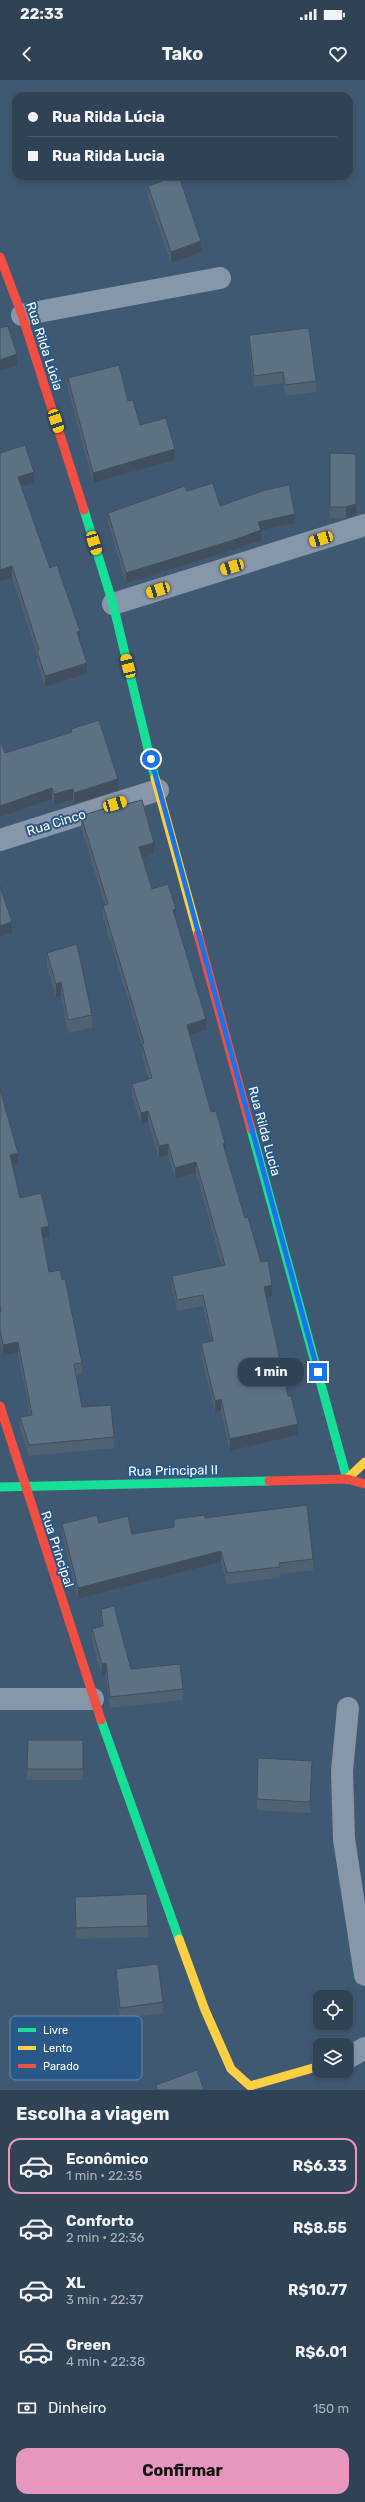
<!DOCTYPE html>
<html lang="pt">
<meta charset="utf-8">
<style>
body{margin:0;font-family:Rubik,sans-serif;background:#384a5c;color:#f1f3f6;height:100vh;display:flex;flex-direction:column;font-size:15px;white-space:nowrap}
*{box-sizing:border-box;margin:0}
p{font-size:13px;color:#a8b0b9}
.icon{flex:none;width:22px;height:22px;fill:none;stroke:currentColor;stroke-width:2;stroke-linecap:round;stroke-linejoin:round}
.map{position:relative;height:2010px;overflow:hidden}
.panel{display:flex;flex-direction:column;background:#304356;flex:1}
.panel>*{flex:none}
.top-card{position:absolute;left:12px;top:12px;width:341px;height:88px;border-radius:12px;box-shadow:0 2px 6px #0003,0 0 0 1px #4b5c6c;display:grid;align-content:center;height:88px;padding:0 16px;background:#304356}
.fabs{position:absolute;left:313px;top:1910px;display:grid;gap:8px}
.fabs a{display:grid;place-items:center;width:40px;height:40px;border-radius:8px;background:#304356;box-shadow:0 2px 6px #0003,0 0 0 1px #4b5c6c;font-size:20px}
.end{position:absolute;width:18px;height:18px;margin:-9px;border:5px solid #1a73e8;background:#fff;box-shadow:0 0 0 2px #fff}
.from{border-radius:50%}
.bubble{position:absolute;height:28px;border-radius:12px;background:#304356;box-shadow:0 2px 6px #0003,0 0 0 1px #4b5c6c;font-size:13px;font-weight:700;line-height:28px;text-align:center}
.car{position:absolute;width:12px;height:24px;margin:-12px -6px;border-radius:5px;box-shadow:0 0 3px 1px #0007;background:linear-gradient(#f5c518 24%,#345 0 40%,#f5c518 0 76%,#345 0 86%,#f5c518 0)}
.top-card b{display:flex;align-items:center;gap:14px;height:38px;font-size:15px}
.top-card b+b{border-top:1px solid #4b5c6c}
.top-card i{width:10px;height:10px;background:#f1f3f6}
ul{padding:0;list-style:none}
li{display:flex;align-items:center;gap:12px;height:56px;margin:0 8px 6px;padding:0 8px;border:2px solid transparent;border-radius:12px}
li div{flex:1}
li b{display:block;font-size:15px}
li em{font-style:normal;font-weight:700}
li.active{border-color:#e797bd}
li>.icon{width:36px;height:36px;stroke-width:1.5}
h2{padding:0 16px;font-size:18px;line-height:48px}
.pay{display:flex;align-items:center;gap:10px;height:44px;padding:0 16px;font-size:15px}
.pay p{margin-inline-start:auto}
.cta{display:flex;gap:8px;margin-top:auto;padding:8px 16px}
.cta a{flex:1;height:46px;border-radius:12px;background:#e797bd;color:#111;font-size:16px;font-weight:700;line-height:46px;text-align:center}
.status{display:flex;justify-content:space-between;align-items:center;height:28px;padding:0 20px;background:#304356;direction:ltr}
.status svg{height:11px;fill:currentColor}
header{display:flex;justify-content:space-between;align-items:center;height:52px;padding:0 16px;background:#304356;font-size:18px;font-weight:700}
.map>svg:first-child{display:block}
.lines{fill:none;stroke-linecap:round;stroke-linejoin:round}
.street{stroke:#8797a9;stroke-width:22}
.fast{stroke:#16e098;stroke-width:9}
.slow{stroke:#ffcf43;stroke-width:9}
.jam{stroke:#f24e42;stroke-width:9}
.wall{fill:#506172}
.shaded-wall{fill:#414f5d}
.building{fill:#5d7185;stroke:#414f5d}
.route{stroke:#1a73e8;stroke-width:5}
.labels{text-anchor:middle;stroke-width:4;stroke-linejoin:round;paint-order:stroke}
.street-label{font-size:13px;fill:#fff;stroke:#2a5889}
.key{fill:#2a5889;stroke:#6a8aac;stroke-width:1}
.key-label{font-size:11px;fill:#fff}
</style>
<div class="status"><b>22:33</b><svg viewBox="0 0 49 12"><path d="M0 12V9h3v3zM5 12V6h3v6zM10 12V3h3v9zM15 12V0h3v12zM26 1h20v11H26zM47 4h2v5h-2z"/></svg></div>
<header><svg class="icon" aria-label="back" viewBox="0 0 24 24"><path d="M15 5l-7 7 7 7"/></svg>Tako<svg class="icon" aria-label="heart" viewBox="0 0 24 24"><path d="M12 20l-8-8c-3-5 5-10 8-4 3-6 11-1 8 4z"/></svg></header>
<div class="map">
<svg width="365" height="2010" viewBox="0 0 365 2010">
<rect width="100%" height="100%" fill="#405973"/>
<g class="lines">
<path class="street" d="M 22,235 L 220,198
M 113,524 L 365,445
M 0,760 L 158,710
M 0,1619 L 93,1619
M 348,1628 L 342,1691 L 344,1759 L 365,1895
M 346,1979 L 365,1968"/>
<path class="fast" d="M 84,430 L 113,524 L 155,698
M 251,1049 L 347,1399
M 0,1407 L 269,1401
M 101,1640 L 179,1859"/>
<path class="slow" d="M 155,698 L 198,854
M 347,1399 L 365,1382
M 179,1859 L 205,1930 L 231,1989 L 250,2006 L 320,1986"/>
<path class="jam" d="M 0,177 L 22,235 L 84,430
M 198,854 L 251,1049
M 0,1326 L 101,1640
M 269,1401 L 347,1399 L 365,1404"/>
</g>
<path class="wall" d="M 148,106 L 201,172 L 171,183 L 148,117 Z
M 249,255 L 316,301 L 316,312 L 285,316 L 283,303 L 254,307 L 249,266 Z
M 68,298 L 128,321 L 140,345 L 175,380 L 93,403 L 68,309 Z
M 0,373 L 34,403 L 21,407 L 50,488 L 80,561 L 87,594 L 45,607 L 37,582 L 37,574 L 12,497 L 0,501 Z
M 330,373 L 356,435 L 346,438 L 330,438 Z
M 187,411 L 220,426 L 295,443 L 261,450 L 261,460 L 237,469 L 126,503 L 108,443 L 108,433 Z
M 71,649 L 118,710 L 74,724 L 73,720 L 54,725 L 52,719 L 5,673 L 71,652 Z
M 126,724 L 154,774 L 142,778 L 152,809 L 176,840 L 206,950 L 190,955 L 211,1032 L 225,1072 L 245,1138 L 272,1216 L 267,1217 L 288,1316 L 298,1355 L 230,1371 L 221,1331 L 215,1332 L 201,1275 L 201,1263 L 211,1261 L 203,1226 L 177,1231 L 172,1207 L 172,1196 L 222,1186 L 196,1093 L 175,1099 L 168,1075 L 159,1078 L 148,1042 L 141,1044 L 132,1015 L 132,1004 L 149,999 L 142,975 L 142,966 L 103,837 L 103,826 L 105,825 L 81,748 L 81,736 Z
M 47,873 L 92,935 L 92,948 L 68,953 L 61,916 L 56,917 L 47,887 Z
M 0,1009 L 18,1084 L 12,1086 L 20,1118 L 49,1157 L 43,1159 L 49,1192 L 82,1283 L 82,1294 L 76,1295 L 82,1327 L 114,1357 L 114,1368 L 29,1376 L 20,1348 L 20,1337 L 30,1335 L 18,1273 L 3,1276 L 0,1260 Z
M 205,1438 L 313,1479 L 313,1490 L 280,1494 L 280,1498 L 227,1504 L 221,1482 L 78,1519 L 62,1455 L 62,1444 L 99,1443 L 132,1454 L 174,1448 L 174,1439 Z
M 101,1529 L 131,1589 L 183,1609 L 183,1620 L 110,1628 L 106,1594 L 102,1595 L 92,1560 L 92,1549 L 101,1546 Z
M 28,1660 L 83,1660 L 83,1700 L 27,1700 Z
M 312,1692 L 310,1733 L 257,1730 L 257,1719 Z
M 147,1814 L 148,1857 L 76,1859 L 75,1817 Z
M 116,1889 L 163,1922 L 163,1933 L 120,1939 L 116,1900 Z"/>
<path class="shaded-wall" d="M 201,161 L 201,172 L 171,183 L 171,172 Z
M 17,274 L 17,285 L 0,291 L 0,280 Z
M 175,369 L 175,380 L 93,403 L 93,393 Z
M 356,374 L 356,435 L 346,438 L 346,427 Z
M 34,392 L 34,403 L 18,408 L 18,397 Z
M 295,434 L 295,443 L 261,450 L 261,460 L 237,469 L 126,503 L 126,493 L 258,442 Z
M 12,486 L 12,497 L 0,501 L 0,490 Z
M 80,551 L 80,562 L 77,552 Z
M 87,583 L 87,594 L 45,607 L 45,596 Z
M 118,699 L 118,710 L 74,724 L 74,713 Z
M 52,708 L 52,719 L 0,737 L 0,726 Z
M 73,709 L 73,720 L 54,725 L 54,714 Z
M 154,763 L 154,774 L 139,779 L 139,767 Z
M 176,829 L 176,840 L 173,830 Z
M 12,842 L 12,853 L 0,857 L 0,846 Z
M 61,902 L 61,916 L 56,917 L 56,904 Z
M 206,939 L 206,950 L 187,956 L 187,945 Z
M 148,1031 L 148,1042 L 141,1044 L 141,1033 Z
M 225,1063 L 225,1074 L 223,1064 Z
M 168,1064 L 168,1075 L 159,1078 L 159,1066 Z
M 18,1073 L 18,1084 L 10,1086 L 10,1075 Z
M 196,1082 L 196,1093 L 175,1099 L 175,1088 Z
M 49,1146 L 49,1157 L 41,1159 L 41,1148 Z
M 272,1205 L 272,1216 L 264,1218 L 264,1207 Z
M 18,1262 L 18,1273 L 3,1276 L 3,1265 Z
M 221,1319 L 221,1331 L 215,1332 L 215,1321 Z
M 298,1344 L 298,1355 L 230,1371 L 230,1359 Z
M 221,1471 L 221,1482 L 78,1519 L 78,1508 Z
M 106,1583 L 106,1594 L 102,1595 L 102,1584 Z
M 312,1681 L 312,1692 L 310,1733 L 310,1722 Z"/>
<path class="building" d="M 176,96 L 179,96 L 201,161 L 171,172 L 148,106 Z
M 8,246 L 17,274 L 0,280 L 0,248 Z
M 309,248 L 316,301 L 285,305 L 283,292 L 254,296 L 249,255 Z
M 119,285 L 128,321 L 133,320 L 140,345 L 166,338 L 175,369 L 93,393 L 68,298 Z
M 25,365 L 34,392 L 18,397 L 50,488 L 57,485 L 80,551 L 77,552 L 87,583 L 45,596 L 37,571 L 39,570 L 12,486 L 0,490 L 0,373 Z
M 330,373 L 356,374 L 356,424 L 346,427 L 330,427 Z
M 213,403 L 220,426 L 265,410 L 289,405 L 295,434 L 258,442 L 261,450 L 237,459 L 126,493 L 108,433 L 185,406 L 187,411 Z
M 99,640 L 118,699 L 74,713 L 73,709 L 54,714 L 52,708 L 0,726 L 0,660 L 5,673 L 72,652 L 71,649 Z
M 142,720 L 154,763 L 139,767 L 152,809 L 168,804 L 176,829 L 173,830 L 206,939 L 187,945 L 211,1032 L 216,1031 L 225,1063 L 223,1064 L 245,1138 L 248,1137 L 261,1182 L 268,1181 L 272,1205 L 264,1207 L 288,1316 L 291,1316 L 298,1344 L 230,1359 L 221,1319 L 215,1321 L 201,1263 L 213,1261 L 203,1215 L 177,1220 L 172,1196 L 225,1185 L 196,1082 L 175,1088 L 168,1064 L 159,1066 L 148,1031 L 141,1033 L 132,1004 L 152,998 L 142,964 L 144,963 L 103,826 L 108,824 L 81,736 L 125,722 L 126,724 Z
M 0,806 L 12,842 L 0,846 Z
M 77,864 L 92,935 L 68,940 L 61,902 L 56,904 L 47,873 Z
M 0,1009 L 18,1073 L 10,1075 L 20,1118 L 41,1113 L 49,1146 L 41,1148 L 49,1192 L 60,1190 L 62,1200 L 65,1199 L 82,1283 L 74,1284 L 82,1327 L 111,1325 L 114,1357 L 29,1365 L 20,1337 L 32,1335 L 18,1262 L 3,1265 L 0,1249 L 0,1231 L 1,1231 L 0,1225 Z
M 307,1425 L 313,1479 L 279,1483 L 280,1487 L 227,1493 L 221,1471 L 78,1508 L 62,1444 L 97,1435 L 99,1443 L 128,1436 L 132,1454 L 174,1447 L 174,1439 L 205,1435 L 205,1438 Z
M 114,1526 L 131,1589 L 180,1584 L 183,1609 L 110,1617 L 106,1583 L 102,1584 L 92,1549 L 103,1546 L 101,1529 Z
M 28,1660 L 83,1660 L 83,1689 L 27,1689 Z
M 258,1678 L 312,1681 L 310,1722 L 257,1719 Z
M 147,1814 L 148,1846 L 76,1848 L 75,1817 Z
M 158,1884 L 163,1922 L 120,1928 L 116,1889 Z
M 197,1990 L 204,2010 L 157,2010 L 156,2005 Z"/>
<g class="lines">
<path class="route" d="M 151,679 L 318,1292"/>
</g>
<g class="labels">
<g class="street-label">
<text transform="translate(45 266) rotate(72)" y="5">Rua Rilda Lúcia</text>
<text transform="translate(56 742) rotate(-17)" y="5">Rua Cinco</text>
<text transform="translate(265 1051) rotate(75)" y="5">Rua Rilda Lucia</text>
<text transform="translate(173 1390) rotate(-1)" y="5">Rua Principal II</text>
<text transform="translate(58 1469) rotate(72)" y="5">Rua Principal</text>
</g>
</g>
<rect x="10" y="1936" width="132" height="64" rx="6" class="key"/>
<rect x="18" y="1948" width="18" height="4" fill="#16e098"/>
<rect x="18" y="1966" width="18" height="4" fill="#ffcf43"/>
<rect x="18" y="1984" width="18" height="4" fill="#f24e42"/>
<g class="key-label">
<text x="43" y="1954">Livre</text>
<text x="43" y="1972">Lento</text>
<text x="43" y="1990">Parado</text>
</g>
</svg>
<div class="fabs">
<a><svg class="icon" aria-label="locate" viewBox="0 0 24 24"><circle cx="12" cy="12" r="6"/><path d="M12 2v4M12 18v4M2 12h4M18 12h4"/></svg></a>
<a><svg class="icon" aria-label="layers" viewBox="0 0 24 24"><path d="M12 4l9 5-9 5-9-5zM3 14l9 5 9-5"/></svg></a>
</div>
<i class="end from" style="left:151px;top:679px"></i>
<i class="end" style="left:318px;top:1292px"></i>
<div class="bubble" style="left:238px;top:1278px;width:66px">1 min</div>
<i class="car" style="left:56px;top:341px;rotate:162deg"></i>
<i class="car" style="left:321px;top:459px;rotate:253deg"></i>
<i class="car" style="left:94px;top:463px;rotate:163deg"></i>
<i class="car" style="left:232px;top:487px;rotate:253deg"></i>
<i class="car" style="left:158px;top:510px;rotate:253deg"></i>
<i class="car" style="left:128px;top:586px;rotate:346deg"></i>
<i class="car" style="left:115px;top:724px;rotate:73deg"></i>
<div class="top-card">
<b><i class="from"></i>Rua Rilda Lúcia</b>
<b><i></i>Rua Rilda Lucia</b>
</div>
</div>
<section class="panel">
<h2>Escolha a viagem</h2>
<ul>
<li class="active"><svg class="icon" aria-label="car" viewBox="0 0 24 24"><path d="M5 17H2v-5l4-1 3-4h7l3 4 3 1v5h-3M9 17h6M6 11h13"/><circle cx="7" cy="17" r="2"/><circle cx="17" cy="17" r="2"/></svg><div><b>Econômico</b><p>1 min · 22:35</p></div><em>R$6.33</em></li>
<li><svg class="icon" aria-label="car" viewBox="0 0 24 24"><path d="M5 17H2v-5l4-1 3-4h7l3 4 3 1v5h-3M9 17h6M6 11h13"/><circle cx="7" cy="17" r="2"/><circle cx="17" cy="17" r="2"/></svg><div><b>Conforto</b><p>2 min · 22:36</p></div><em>R$8.55</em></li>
<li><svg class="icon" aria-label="car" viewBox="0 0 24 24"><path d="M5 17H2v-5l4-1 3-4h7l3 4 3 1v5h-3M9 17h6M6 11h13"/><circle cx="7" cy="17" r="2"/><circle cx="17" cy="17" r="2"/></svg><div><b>XL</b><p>3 min · 22:37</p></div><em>R$10.77</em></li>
<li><svg class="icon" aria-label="car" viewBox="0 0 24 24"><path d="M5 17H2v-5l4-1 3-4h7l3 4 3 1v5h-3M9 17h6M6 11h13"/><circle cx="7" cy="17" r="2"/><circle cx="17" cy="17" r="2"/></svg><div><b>Green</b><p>4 min · 22:38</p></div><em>R$6.01</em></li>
</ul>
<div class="pay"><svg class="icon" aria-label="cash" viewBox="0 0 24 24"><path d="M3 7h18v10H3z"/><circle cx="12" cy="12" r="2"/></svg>Dinheiro<p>150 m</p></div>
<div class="cta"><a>Confirmar</a></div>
</section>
